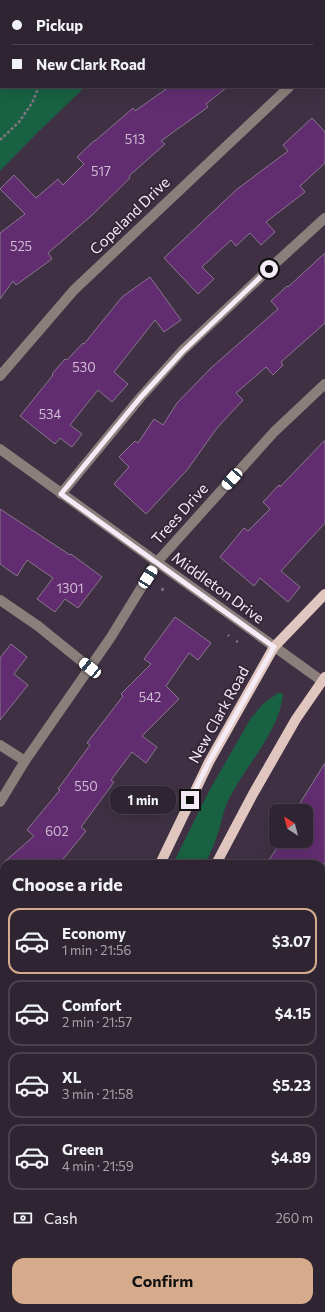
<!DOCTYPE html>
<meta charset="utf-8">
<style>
body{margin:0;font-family:Commissioner,sans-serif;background:#3b313e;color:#f1f3f6;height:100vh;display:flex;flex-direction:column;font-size:15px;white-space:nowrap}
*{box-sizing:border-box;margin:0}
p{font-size:13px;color:#a7a5ac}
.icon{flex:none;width:22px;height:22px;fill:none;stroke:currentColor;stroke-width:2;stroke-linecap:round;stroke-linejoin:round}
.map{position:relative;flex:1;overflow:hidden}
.drawer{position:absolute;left:0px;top:860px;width:325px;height:452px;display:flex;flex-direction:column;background:#2f2532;border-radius:12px 12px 0 0;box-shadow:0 4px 16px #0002,0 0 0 1px #4a424d}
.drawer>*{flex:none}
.hud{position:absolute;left:0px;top:0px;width:325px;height:88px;box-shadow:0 4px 16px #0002,0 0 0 1px #4a424d;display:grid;align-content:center;height:88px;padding:0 12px;background:#2f2532}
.needle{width:26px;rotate:324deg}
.controls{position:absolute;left:269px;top:804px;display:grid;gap:8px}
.controls a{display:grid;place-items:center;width:44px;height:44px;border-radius:8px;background:#2f2532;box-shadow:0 4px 16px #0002,0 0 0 1px #4a424d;font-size:20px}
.end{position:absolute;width:18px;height:18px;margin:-9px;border:5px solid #f4ebf6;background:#111;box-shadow:0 0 0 2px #111}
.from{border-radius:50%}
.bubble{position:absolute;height:28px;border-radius:12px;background:#2f2532;box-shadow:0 4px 16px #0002,0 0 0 1px #4a424d;font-size:13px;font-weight:700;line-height:28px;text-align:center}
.car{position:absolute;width:12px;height:24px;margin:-12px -6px;border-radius:5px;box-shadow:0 0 3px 1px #0007;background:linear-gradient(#fff 24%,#345 0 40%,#fff 0 76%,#345 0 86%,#fff 0)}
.hud b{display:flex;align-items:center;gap:14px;height:38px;font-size:15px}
.hud b+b{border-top:1px solid #4a424d}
.hud i{width:10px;height:10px;background:#f1f3f6}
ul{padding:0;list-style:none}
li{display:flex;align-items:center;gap:12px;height:66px;margin:0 8px 6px;padding:0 4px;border:2px solid #4a424d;border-radius:12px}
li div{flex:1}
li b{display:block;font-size:15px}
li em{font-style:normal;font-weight:700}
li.selected{border-color:#d6ab8b}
li>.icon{width:36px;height:36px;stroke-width:1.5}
h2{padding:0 12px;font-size:18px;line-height:48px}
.pay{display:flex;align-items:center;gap:10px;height:44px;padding:0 12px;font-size:15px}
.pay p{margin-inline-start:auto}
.cta{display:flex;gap:8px;margin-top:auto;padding:8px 12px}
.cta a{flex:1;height:46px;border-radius:12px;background:#d6ab8b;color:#111;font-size:16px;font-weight:700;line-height:46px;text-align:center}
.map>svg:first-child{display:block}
.green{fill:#186243}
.building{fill:#622d70;stroke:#87778c}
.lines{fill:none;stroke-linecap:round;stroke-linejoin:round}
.path{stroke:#817584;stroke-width:2.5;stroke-dasharray:3 2;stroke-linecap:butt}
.minor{stroke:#8b7f7b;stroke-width:10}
.major{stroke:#e0c6be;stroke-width:10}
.route{stroke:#f4ebf6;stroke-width:5}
.labels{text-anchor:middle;stroke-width:4;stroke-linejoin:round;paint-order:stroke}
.number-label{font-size:13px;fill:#d0bcd4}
.street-label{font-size:15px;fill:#f4ebf6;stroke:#352738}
</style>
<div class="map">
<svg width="325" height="1312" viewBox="0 0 325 1312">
<rect width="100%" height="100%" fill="#3f3143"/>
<path class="green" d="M 0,0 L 180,0 L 179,1 L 1,1 L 1,87 L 85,87 L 36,134 L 0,171 Z
M 278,693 L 281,693 L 283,695 C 279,731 248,763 231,795 C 224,807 222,820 218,833 C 215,843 210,854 205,864 L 173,864 L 209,791 L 251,718 L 263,704 Z"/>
<path class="building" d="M 169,87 L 227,87 L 206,104 L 208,107 L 161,141 L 165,144 L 129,176 L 130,178 L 90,217 L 48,253 L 52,259 L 16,285 L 13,281 L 0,299 L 0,233 L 25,214 L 0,189 L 14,175 L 36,198 L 58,179 L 63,185 L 84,164 L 77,157 L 95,140 L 95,141 L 133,108 L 135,111 Z
M 312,118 L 325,132 L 325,163 L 300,186 L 305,192 L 266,222 L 275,232 L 261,245 L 250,233 L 236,246 L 231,240 L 202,267 L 214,279 L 198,294 L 164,258 L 236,190 L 288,151 L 283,145 Z
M 325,253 L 325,323 L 281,362 L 283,365 L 273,375 L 266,367 L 236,393 L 243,400 L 217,428 L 187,470 L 146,514 L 114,484 L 129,467 L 119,457 L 135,441 L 138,443 L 154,419 L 163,425 L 177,403 L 211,368 L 278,309 L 271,301 L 287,286 L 288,287 Z
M 150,277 L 181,320 L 164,332 L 155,320 L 114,372 L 128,384 L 112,402 L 98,390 L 70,425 L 82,434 L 72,447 L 60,438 L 55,444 L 20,416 L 53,375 L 52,374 L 65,359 L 67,360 L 83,343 L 84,344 L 122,297 Z
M 325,440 L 325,523 L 281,571 L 300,587 L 288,602 L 260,578 L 254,586 L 220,557 L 244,528 L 248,531 L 270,509 L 263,502 L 279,485 L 280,487 Z
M 0,509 L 70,555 L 71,554 L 102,577 L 78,608 L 65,599 L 55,612 L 37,599 L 53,578 L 27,560 L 17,576 L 0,564 Z
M 175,617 L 211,643 L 198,660 L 189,653 L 166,686 L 179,699 L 142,736 L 157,747 L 146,763 L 132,752 L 111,780 L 114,782 L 81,827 L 86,831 L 59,864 L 2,864 L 34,836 L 27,830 L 60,790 L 58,789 L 90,745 L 87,743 L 123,696 L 121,694 L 151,664 L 144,659 Z
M 11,644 L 27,657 L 14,674 L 28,685 L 0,720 L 0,658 Z
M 325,763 L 325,864 L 266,864 L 282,841 L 306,841 L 306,811 L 295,811 Z"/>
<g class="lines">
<path class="path" d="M 23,0 L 23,1
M 0,81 L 1,80
M 0,140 L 19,122 L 32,103 L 39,87
M 184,559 L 188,559
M 162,588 L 163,591
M 228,635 L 229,636
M 236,641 L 238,642"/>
<path class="minor" d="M 324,55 L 325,54
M 0,376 L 74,290 L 289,87
M 0,449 L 322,681
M 61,494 L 140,398 L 182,351 L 269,269 L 325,218
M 0,600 L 38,626 L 90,668
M 0,745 L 25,761
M 0,802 L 25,761 L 111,637 L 157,562 L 274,432 L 325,384
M 321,1019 L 325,1008
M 321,1036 L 325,1039
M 0,1213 L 4,1214
M 321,1237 L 325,1236"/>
<path class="major" d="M 160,864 L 209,762 L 274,647 L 325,594
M 216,864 L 253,794 L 296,719 L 325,677
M 70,1308 L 71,1312
M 129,1308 L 129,1312"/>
</g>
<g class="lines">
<path class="route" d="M 190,800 L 209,762 L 274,647 L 61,494 L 140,398 L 182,352 L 269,269"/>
</g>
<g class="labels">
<g class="number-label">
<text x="135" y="144">513</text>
<text x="101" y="176">517</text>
<text x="21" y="251">525</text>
<text x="84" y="372">530</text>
<text x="50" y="419">534</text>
<text x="70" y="593">1301</text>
<text x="150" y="702">542</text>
<text x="86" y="791">550</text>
<text x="57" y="836">602</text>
</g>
<g class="street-label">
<text transform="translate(130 216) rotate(-44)" y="5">Copeland Drive</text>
<text transform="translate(180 514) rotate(-48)" y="5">Trees Drive</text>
<text transform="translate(218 588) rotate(36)" y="5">Middleton Drive</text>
<text transform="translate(219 715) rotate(-61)" y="5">New Clark Road</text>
</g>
</g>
</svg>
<div class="controls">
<a><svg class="needle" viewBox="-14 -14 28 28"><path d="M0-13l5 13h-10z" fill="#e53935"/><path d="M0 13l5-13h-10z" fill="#a7a5ac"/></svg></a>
</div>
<i class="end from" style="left:269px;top:269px"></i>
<i class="end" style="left:190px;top:800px"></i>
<div class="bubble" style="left:110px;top:786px;width:66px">1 min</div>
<i class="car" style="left:232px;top:479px;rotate:222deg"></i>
<i class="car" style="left:148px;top:577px;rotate:32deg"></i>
<i class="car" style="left:90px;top:668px;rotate:309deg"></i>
<div class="hud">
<b><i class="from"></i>Pickup</b>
<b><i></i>New Clark Road</b>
</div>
<section class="drawer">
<h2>Choose a ride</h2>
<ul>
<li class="selected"><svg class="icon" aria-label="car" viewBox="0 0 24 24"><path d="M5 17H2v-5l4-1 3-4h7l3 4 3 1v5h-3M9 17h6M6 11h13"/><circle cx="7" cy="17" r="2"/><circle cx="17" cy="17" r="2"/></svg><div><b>Economy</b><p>1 min · 21:56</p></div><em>$3.07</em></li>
<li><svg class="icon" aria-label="car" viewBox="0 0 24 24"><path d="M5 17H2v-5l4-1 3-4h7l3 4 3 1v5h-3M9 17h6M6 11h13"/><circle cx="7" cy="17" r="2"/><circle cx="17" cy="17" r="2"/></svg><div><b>Comfort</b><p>2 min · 21:57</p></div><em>$4.15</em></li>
<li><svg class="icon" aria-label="car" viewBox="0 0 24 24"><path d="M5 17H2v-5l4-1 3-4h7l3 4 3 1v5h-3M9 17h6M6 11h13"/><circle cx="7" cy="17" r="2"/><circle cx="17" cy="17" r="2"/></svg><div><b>XL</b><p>3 min · 21:58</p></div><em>$5.23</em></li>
<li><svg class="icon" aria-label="car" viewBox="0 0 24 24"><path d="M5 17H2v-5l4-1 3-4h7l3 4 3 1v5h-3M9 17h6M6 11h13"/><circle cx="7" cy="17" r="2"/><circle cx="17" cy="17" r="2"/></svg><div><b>Green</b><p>4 min · 21:59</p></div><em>$4.89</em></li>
</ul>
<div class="pay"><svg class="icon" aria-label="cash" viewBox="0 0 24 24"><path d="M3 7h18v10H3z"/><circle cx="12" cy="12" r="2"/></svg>Cash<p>260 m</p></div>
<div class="cta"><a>Confirm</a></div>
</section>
</div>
